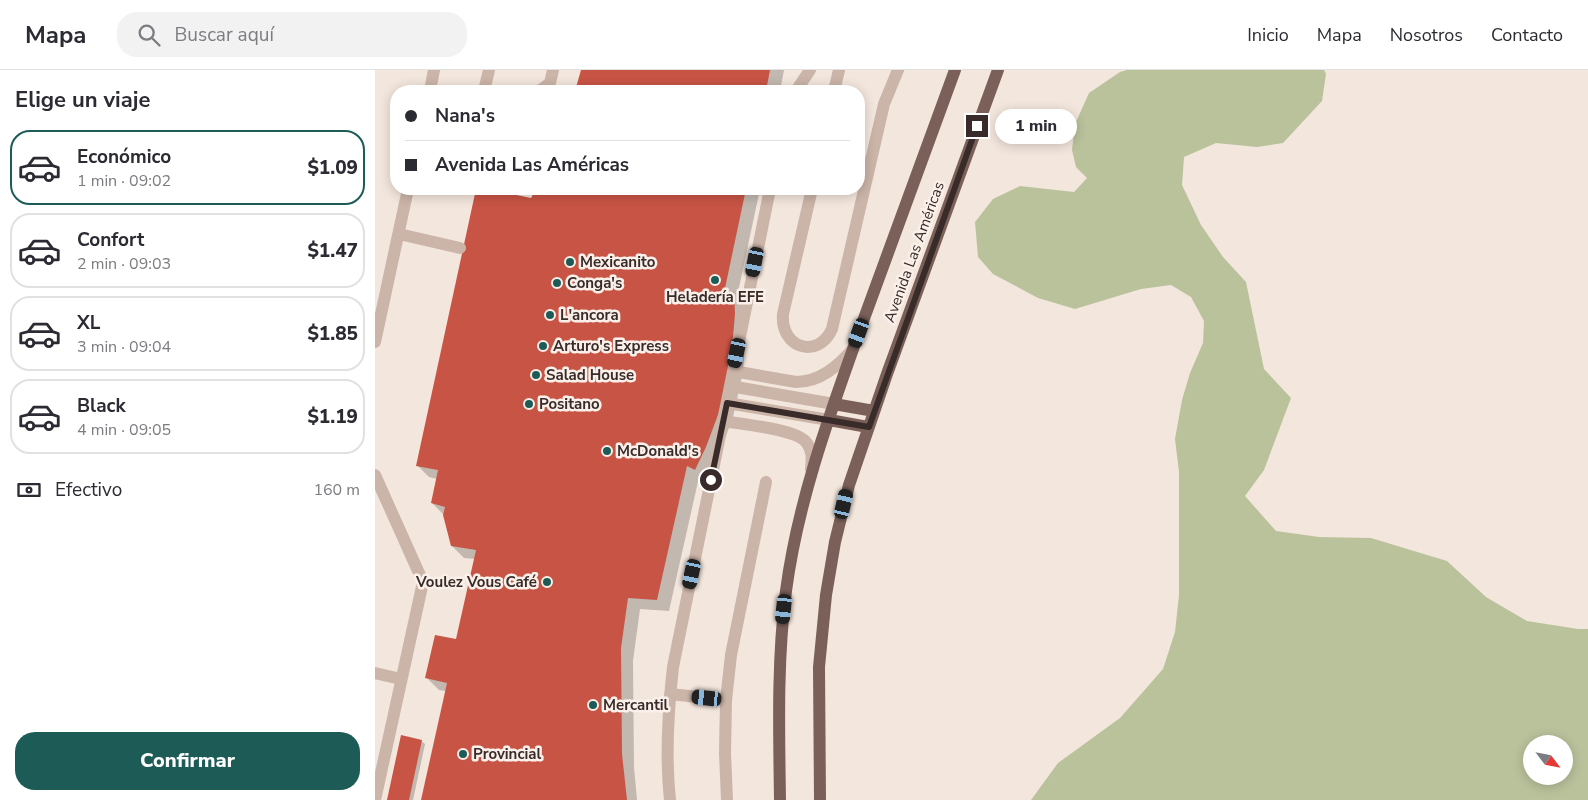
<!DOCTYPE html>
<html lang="es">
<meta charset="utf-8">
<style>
body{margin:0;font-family:"Nunito Sans",sans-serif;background:#f2f2f3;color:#2b2b33;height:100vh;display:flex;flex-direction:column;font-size:19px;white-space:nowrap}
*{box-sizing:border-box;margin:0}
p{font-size:16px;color:#7c7c81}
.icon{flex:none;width:28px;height:28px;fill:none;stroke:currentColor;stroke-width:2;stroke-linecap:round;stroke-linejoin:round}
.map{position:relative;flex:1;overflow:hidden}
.sheet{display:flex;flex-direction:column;background:#fff;width:375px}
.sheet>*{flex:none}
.hud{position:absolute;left:15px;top:15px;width:475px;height:110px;border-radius:20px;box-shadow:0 2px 12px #0003;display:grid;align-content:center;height:110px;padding:0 15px;background:#fff}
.needle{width:32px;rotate:122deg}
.tools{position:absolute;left:1148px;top:665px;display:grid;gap:10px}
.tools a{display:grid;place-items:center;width:50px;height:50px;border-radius:50%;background:#fff;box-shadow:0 2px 12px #0003;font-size:25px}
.end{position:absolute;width:22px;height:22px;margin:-11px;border:6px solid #382b29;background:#fff;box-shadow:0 0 0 2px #fff}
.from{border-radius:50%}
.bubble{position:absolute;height:35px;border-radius:18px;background:#fff;box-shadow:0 2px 12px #0003;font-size:16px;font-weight:800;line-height:35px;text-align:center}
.car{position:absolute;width:15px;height:30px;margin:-15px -8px;border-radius:6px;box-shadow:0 0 4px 1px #0007;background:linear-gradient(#222 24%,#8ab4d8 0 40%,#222 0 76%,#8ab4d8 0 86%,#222 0)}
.hud b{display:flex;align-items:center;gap:18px;height:48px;font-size:19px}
.hud b+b{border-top:1px solid #e1e1e2}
.hud i{width:12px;height:12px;background:#2b2b33}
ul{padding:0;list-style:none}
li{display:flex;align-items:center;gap:15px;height:75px;margin:0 10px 8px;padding:0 5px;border:2px solid #e1e1e2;border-radius:20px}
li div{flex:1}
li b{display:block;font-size:19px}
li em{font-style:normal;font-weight:800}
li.current{border-color:#1d5b57}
li>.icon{width:45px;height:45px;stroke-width:1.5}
h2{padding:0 15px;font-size:22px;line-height:60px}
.pay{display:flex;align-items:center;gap:12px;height:55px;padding:0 15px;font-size:19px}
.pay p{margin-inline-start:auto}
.action{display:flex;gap:10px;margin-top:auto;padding:10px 15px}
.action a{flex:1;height:58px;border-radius:20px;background:#1d5b57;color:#fff;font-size:20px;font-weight:800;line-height:58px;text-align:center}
header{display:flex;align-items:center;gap:30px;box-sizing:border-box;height:70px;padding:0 25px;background:#fff;border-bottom:1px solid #e1e1e2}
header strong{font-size:24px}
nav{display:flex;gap:28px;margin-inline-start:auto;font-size:18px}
.search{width:350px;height:45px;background:#f2f2f3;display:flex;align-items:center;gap:12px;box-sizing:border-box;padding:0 18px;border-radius:20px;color:#7c7c81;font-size:19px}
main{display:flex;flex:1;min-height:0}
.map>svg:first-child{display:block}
.green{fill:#bac29c;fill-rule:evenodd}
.shadow{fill:#0003}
.building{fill:#c85445}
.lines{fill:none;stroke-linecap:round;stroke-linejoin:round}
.minor{stroke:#cbb4a8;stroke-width:12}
.major{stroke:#7a6059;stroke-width:12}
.route{stroke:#382b29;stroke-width:6}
.poi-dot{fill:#1d5b57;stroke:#faf0e9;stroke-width:2}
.labels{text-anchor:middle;stroke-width:5;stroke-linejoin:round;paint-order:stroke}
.street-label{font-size:15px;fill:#382b29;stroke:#faf0e9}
.poi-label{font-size:15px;font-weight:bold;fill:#382b29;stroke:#faf0e9;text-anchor:start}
</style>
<header>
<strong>Mapa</strong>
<div class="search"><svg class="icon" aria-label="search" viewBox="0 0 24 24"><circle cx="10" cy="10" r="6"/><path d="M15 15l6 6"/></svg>Buscar aquí</div>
<nav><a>Inicio</a><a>Mapa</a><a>Nosotros</a><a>Contacto</a></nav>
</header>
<main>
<section class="sheet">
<h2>Elige un viaje</h2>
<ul>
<li class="current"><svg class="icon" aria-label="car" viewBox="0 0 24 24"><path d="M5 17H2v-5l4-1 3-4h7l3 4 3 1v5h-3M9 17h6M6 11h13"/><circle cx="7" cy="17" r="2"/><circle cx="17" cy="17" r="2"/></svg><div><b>Económico</b><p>1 min · 09:02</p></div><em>$1.09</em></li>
<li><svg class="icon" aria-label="car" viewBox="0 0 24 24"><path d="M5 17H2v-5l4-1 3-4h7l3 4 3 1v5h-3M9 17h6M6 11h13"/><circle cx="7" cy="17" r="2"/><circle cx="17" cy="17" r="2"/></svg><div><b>Confort</b><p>2 min · 09:03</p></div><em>$1.47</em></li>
<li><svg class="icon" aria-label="car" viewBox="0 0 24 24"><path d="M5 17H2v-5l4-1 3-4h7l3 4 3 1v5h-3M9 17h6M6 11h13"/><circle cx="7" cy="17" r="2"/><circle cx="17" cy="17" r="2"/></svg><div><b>XL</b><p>3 min · 09:04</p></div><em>$1.85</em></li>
<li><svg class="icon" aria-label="car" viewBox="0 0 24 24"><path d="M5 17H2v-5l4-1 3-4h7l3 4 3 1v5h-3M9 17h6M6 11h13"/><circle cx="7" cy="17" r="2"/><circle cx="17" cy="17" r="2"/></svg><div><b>Black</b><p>4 min · 09:05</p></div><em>$1.19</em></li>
</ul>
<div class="pay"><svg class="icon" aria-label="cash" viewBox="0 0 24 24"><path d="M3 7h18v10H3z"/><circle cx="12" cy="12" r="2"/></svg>Efectivo<p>160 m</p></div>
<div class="action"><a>Confirmar</a></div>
</section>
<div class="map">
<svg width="1213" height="730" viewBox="0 0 1213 730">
<rect width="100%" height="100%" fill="#f3e6dd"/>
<path class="green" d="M 752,0 L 949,0 L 951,4 L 947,31 L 908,73 L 882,77 L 841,73 L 809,87 L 807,115 L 826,155 L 848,187 L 871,212 L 889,299 L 916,328 L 889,400 L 870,426 L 901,461 L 944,467 L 996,468 L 1072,491 L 1111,527 L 1152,551 L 1203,559 L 1213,559 L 1213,730 L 656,730 L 683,693 L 745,648 L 788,599 L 800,562 L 804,525 L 804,402 L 800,369 L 807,330 L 815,303 L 828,273 L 829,251 L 816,227 L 796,215 L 766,219 L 700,239 L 663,228 L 618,204 L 603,187 L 600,152 L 618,129 L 645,116 L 699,122 L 712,108 L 701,97 L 697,80 L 700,54 L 714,23 L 745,2 ZM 1156,674 L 1189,674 L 1189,706 L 1156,706 Z"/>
<path class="shadow" d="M 207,0 L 409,0 L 405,21 L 202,21 Z
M 102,119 L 156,129 L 163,119 L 385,119 L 362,227 L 370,235 L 371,257 L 368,302 L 358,347 L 342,390 L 332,411 L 324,407 L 294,541 L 265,539 L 258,591 L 259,697 L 262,730 L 47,730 L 71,621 L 64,620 L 52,608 L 82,571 L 100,489 L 89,488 L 77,476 L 69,445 L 57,433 L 62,409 L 54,407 L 42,395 Z
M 46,671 L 50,674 L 38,730 L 14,730 Z"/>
<path class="building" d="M 206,0 L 395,0 L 391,21 L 200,21 Z
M 101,119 L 112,119 L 156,128 L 161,119 L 371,119 L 349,223 L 359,222 L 360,244 L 356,289 L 347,334 L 331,377 L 320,400 L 312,396 L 282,530 L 253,528 L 246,578 L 247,684 L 252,730 L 46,730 L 72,613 L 50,608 L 60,565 L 81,569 L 101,480 L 76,476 L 68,445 L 70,437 L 56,433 L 63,400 L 41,396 Z
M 26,665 L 47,670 L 34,730 L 12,730 Z"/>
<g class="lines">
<path class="minor" d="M 55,21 L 59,0
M 109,21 L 114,0
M 164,21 L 175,13 L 178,0
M 421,21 L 435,0
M 459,21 L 464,0
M 437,119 L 408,244 C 405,278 443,290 457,259 L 509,34 L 523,0
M 24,164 L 85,178
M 0,272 L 33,119
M 358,301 L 421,312 C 445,312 463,296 478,279
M 355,316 L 459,334
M 352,333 L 454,350
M 348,351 C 366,354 421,359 431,372 C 438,380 437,389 436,399
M 0,405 L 48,512 L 0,730
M 0,603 L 26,609
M 295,624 L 351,630
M 295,730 C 290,685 293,641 298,597 L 395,119
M 352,730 L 350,683 L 351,630 L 356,585 L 391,412"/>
<path class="major" d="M 459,334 L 499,341
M 454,350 L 493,357
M 405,730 C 404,660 402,590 411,521 C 423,429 456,341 487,254 C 518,169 549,85 580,0
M 445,730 L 444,597 L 451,525 L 460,472 L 474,415 L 512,304 L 623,0"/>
</g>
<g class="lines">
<path class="route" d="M 336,410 L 352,333 L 494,357 L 602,56"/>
</g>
<g class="poi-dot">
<circle cx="195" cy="192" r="5"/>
<circle cx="340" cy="210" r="5"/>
<circle cx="182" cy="213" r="5"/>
<circle cx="175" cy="245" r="5"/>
<circle cx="168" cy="276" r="5"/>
<circle cx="161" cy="305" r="5"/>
<circle cx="154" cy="334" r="5"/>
<circle cx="232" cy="381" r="5"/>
<circle cx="172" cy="512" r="5"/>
<circle cx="218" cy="635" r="5"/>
<circle cx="88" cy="684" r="5"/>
</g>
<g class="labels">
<g class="street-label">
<text transform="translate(539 182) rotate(-70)" y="5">Avenida Las Américas</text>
</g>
<g class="poi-label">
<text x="205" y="197">Mexicanito</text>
<text x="192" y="218">Conga's</text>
<text x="340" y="232" text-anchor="middle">Heladería EFE</text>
<text x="185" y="250">L'ancora</text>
<text x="178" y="281">Arturo's Express</text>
<text x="171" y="310">Salad House</text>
<text x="164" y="339">Positano</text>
<text x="242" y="386">McDonald's</text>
<text x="162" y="517" text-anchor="end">Voulez Vous Café</text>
<text x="228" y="640">Mercantil</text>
<text x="98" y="689">Provincial</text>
</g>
</g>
</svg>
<div class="tools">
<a><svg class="needle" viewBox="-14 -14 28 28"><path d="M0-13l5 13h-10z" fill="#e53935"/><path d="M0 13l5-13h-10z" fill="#7c7c81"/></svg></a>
</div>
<i class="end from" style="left:336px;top:410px"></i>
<i class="end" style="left:602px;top:56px"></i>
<div class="bubble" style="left:620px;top:39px;width:82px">1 min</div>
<i class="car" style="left:380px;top:192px;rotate:191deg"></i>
<i class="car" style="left:484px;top:263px;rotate:200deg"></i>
<i class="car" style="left:362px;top:283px;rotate:192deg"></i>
<i class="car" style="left:469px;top:434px;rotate:13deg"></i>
<i class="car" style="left:317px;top:504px;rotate:192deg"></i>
<i class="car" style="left:409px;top:539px;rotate:186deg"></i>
<i class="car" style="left:332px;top:628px;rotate:276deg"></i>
<div class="hud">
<b><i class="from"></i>Nana's</b>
<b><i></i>Avenida Las Américas</b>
</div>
</div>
</main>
